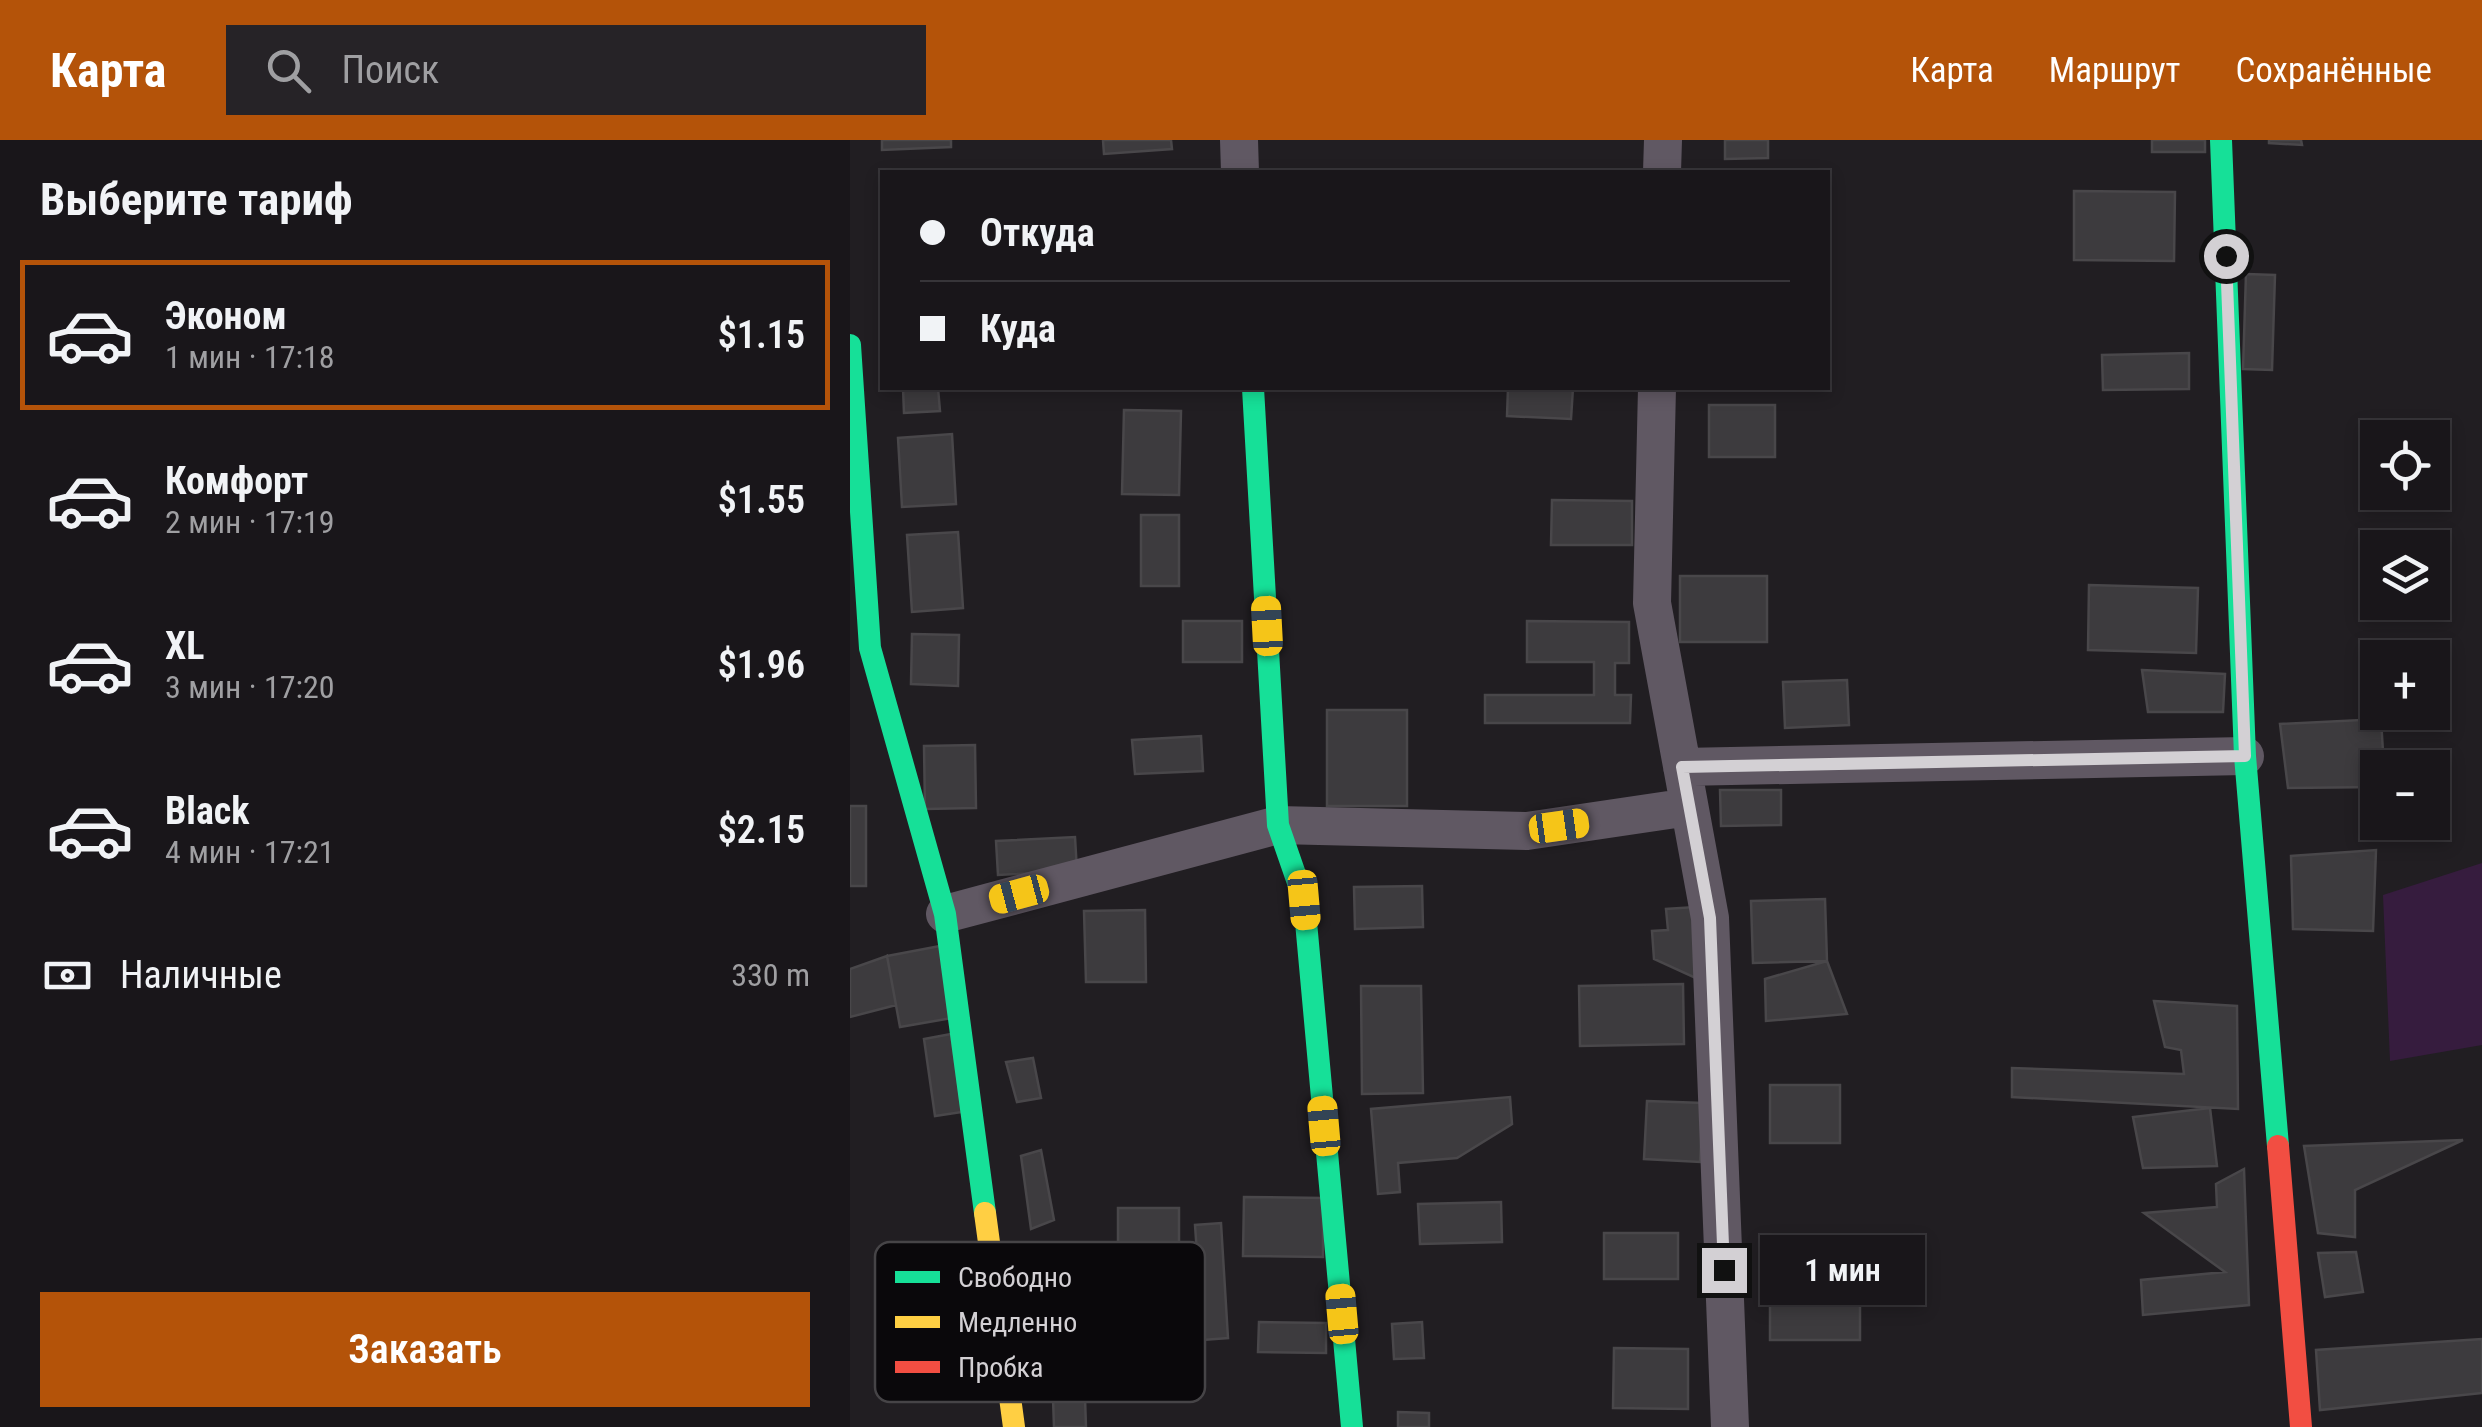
<!DOCTYPE html>
<html lang="ru">
<meta charset="utf-8">
<style>
body{margin:0;font-family:"Roboto Condensed",sans-serif;background:#262327;color:#f1f3f6;height:100vh;display:flex;flex-direction:column;font-size:38px;white-space:nowrap}
*{box-sizing:border-box;margin:0}
p{font-size:32px;color:#9f9fa2}
.icon{flex:none;width:55px;height:55px;fill:none;stroke:currentColor;stroke-width:2;stroke-linecap:round;stroke-linejoin:round}
.map{position:relative;flex:1;overflow:hidden}
.panel{display:flex;flex-direction:column;background:#19161a;width:850px}
.panel>*{flex:none}
.top-card{position:absolute;left:30px;top:30px;width:950px;height:220px;border-radius:0px;box-shadow:0 5px 15px #0003,0 0 0 2px #373539;display:grid;align-content:center;height:220px;padding:0 40px;background:#19161a}
.buttons{position:absolute;left:1510px;top:280px;display:grid;gap:20px}
.buttons a{display:grid;place-items:center;width:90px;height:90px;border-radius:0px;background:#19161a;box-shadow:0 5px 15px #0003,0 0 0 2px #373539;font-size:50px}
.end{position:absolute;width:45px;height:45px;margin:-22px;border:12px solid #d3d0d4;background:#111;box-shadow:0 0 0 5px #111}
.from{border-radius:50%}
.bubble{position:absolute;height:70px;border-radius:0px;background:#19161a;box-shadow:0 5px 15px #0003,0 0 0 2px #373539;font-size:32px;font-weight:600;line-height:70px;text-align:center}
.car{position:absolute;width:30px;height:60px;margin:-30px -15px;border-radius:12px;box-shadow:0 0 8px 2px #0007;background:linear-gradient(#f5c518 24%,#345 0 40%,#f5c518 0 76%,#345 0 86%,#f5c518 0)}
.top-card b{display:flex;align-items:center;gap:35px;height:95px;font-size:38px}
.top-card b+b{border-top:2px solid #373539}
.top-card i{width:25px;height:25px;background:#f1f3f6}
ul{padding:0;list-style:none}
li{display:flex;align-items:center;gap:30px;height:150px;margin:0 20px 15px;padding:0 20px;border:5px solid transparent;border-radius:0px}
li div{flex:1}
li b{display:block;font-size:38px}
li em{font-style:normal;font-weight:600}
li.active{border-color:#b45309}
li>.icon{width:90px;height:90px;stroke-width:1.5}
h2{padding:0 40px;font-size:45px;line-height:120px}
.pay{display:flex;align-items:center;gap:25px;height:110px;padding:0 40px;font-size:38px}
.pay p{margin-inline-start:auto}
.action{display:flex;gap:20px;margin-top:auto;padding:20px 40px}
.action a{flex:1;height:115px;border-radius:0px;background:#b45309;color:#fff;font-size:40px;font-weight:600;line-height:115px;text-align:center}
header{display:flex;align-items:center;gap:60px;box-sizing:border-box;height:140px;padding:0 50px;background:#b45309;color:#fff}
header strong{font-size:48px}
nav{display:flex;gap:55px;margin-inline-start:auto;font-size:35px}
.search{width:700px;height:90px;background:#262327;display:flex;align-items:center;gap:25px;box-sizing:border-box;padding:0 35px;border-radius:0px;color:#9f9fa2;font-size:38px}
main{display:flex;flex:1;min-height:0}
.map>svg:first-child{display:block}
.green{fill:#361c3e}
.building{fill:#3d3b3e;stroke:#49474a;stroke-width:2.5}
.lines{fill:none;stroke-linecap:round;stroke-linejoin:round}
.street{stroke:#605863;stroke-width:38}
.fast{stroke:#16e098;stroke-width:22}
.slow{stroke:#ffcf43;stroke-width:22}
.jam{stroke:#f24e42;stroke-width:22}
.route{stroke:#d3d0d4;stroke-width:12}
.key{fill:#0a080b;stroke:#464447;stroke-width:2.5}
.key-label{font-size:28px;fill:#d3d0d4}
</style>
<header>
<strong>Карта</strong>
<div class="search"><svg class="icon" aria-label="search" viewBox="0 0 24 24"><circle cx="10" cy="10" r="6"/><path d="M15 15l6 6"/></svg>Поиск</div>
<nav><a>Карта</a><a>Маршрут</a><a>Сохранённые</a></nav>
</header>
<main>
<section class="panel">
<h2>Выберите тариф</h2>
<ul>
<li class="active"><svg class="icon" aria-label="car" viewBox="0 0 24 24"><path d="M5 17H2v-5l4-1 3-4h7l3 4 3 1v5h-3M9 17h6M6 11h13"/><circle cx="7" cy="17" r="2"/><circle cx="17" cy="17" r="2"/></svg><div><b>Эконом</b><p>1 мин · 17:18</p></div><em>$1.15</em></li>
<li><svg class="icon" aria-label="car" viewBox="0 0 24 24"><path d="M5 17H2v-5l4-1 3-4h7l3 4 3 1v5h-3M9 17h6M6 11h13"/><circle cx="7" cy="17" r="2"/><circle cx="17" cy="17" r="2"/></svg><div><b>Комфорт</b><p>2 мин · 17:19</p></div><em>$1.55</em></li>
<li><svg class="icon" aria-label="car" viewBox="0 0 24 24"><path d="M5 17H2v-5l4-1 3-4h7l3 4 3 1v5h-3M9 17h6M6 11h13"/><circle cx="7" cy="17" r="2"/><circle cx="17" cy="17" r="2"/></svg><div><b>XL</b><p>3 мин · 17:20</p></div><em>$1.96</em></li>
<li><svg class="icon" aria-label="car" viewBox="0 0 24 24"><path d="M5 17H2v-5l4-1 3-4h7l3 4 3 1v5h-3M9 17h6M6 11h13"/><circle cx="7" cy="17" r="2"/><circle cx="17" cy="17" r="2"/></svg><div><b>Black</b><p>4 мин · 17:21</p></div><em>$2.15</em></li>
</ul>
<div class="pay"><svg class="icon" aria-label="cash" viewBox="0 0 24 24"><path d="M3 7h18v10H3z"/><circle cx="12" cy="12" r="2"/></svg>Наличные<p>330 m</p></div>
<div class="action"><a>Заказать</a></div>
</section>
<div class="map">
<svg width="1632" height="1287" viewBox="0 0 1632 1287">
<rect width="100%" height="100%" fill="#211e22"/>
<path class="green" d="M 1632,723 L 1632,905 L 1540,921 L 1533,755 Z"/>
<path class="building" d="M 32,0 L 101,0 L 101,7 L 32,10 Z
M 253,0 L 321,0 L 322,9 L 254,14 Z
M 875,0 L 918,0 L 918,18 L 875,19 Z
M 1302,0 L 1355,0 L 1355,12 L 1302,12 Z
M 1419,0 L 1451,0 L 1452,5 L 1419,3 Z
M 1224,51 L 1325,52 L 1324,121 L 1224,120 Z
M 1396,134 L 1425,135 L 1422,230 L 1393,229 Z
M 1339,213 L 1339,249 L 1253,250 L 1252,215 Z
M 53,248 L 88,248 L 90,271 L 54,273 Z
M 658,248 L 723,248 L 721,279 L 657,276 Z
M 859,265 L 925,265 L 925,317 L 859,317 Z
M 274,270 L 331,271 L 329,355 L 272,354 Z
M 102,294 L 106,364 L 52,367 L 48,298 Z
M 702,360 L 782,361 L 782,405 L 701,405 Z
M 291,375 L 329,375 L 329,446 L 291,446 Z
M 108,392 L 113,468 L 62,472 L 57,395 Z
M 830,436 L 917,436 L 917,502 L 830,502 Z
M 1239,445 L 1348,448 L 1346,513 L 1238,510 Z
M 333,481 L 392,481 L 392,522 L 333,522 Z
M 677,481 L 779,482 L 779,523 L 765,523 L 765,555 L 781,555 L 780,583 L 635,583 L 635,555 L 744,555 L 744,522 L 677,522 Z
M 62,494 L 109,495 L 108,546 L 61,544 Z
M 1292,530 L 1375,534 L 1373,572 L 1298,572 Z
M 997,540 L 999,585 L 935,588 L 933,542 Z
M 477,570 L 557,570 L 557,666 L 477,666 Z
M 1531,579 L 1534,628 L 1528,628 L 1528,647 L 1438,648 L 1430,584 Z
M 351,596 L 353,631 L 285,634 L 282,600 Z
M 125,605 L 126,668 L 75,669 L 74,606 Z
M 870,650 L 931,650 L 931,685 L 871,686 Z
M 0,666 L 16,666 L 16,746 L 0,746 Z
M 225,697 L 227,731 L 148,735 L 146,701 Z
M 1526,710 L 1523,791 L 1443,789 L 1441,716 Z
M 572,746 L 573,787 L 505,789 L 504,747 Z
M 975,759 L 977,821 L 903,823 L 901,761 Z
M 845,767 L 850,840 L 804,819 L 802,791 L 818,790 L 816,769 Z
M 295,770 L 296,842 L 236,842 L 234,771 Z
M 90,806 L 102,878 L 50,887 L 37,816 Z
M 37,816 L 46,865 L 0,877 L 0,829 Z
M 977,821 L 997,874 L 916,881 L 915,839 Z
M 833,844 L 834,904 L 730,906 L 729,846 Z
M 511,846 L 571,846 L 573,953 L 512,954 Z
M 1304,861 L 1387,866 L 1388,969 L 1162,957 L 1162,928 L 1334,934 L 1331,910 L 1315,907 Z
M 101,894 L 112,972 L 85,976 L 74,899 Z
M 183,918 L 191,958 L 167,962 L 156,922 Z
M 920,945 L 990,945 L 990,1003 L 920,1003 Z
M 660,957 L 662,984 L 607,1018 L 548,1023 L 550,1052 L 528,1054 L 521,969 Z
M 797,961 L 853,963 L 850,1022 L 794,1019 Z
M 1360,968 L 1367,1026 L 1293,1028 L 1283,977 Z
M 1613,1000 L 1505,1050 L 1505,1097 L 1468,1093 L 1454,1006 Z
M 191,1010 L 204,1080 L 181,1089 L 171,1016 Z
M 1394,1029 L 1399,1165 L 1293,1175 L 1291,1140 L 1375,1132 L 1294,1073 L 1367,1067 L 1366,1044 Z
M 394,1057 L 473,1058 L 473,1117 L 393,1116 Z
M 651,1062 L 652,1102 L 570,1104 L 568,1064 Z
M 268,1068 L 329,1068 L 329,1141 L 268,1141 Z
M 371,1083 L 378,1198 L 353,1200 L 345,1085 Z
M 754,1093 L 828,1093 L 828,1139 L 754,1139 Z
M 1506,1112 L 1513,1152 L 1475,1157 L 1468,1113 Z
M 920,1136 L 1010,1136 L 1010,1200 L 920,1200 Z
M 409,1182 L 476,1183 L 476,1213 L 408,1212 Z
M 572,1182 L 574,1218 L 544,1219 L 542,1184 Z
M 1632,1199 L 1632,1253 L 1470,1270 L 1466,1210 Z
M 764,1208 L 838,1209 L 838,1269 L 763,1268 Z
M 203,1258 L 235,1258 L 236,1287 L 204,1287 Z
M 548,1272 L 579,1273 L 579,1287 L 548,1287 Z"/>
<g class="lines">
<path class="street" d="M 389,0 L 390,32
M 812,32 L 813,0
M 807,248 L 802,463 L 860,778 L 880,1287
M 832,627 L 1395,616
M 95,774 L 428,685 L 677,691 L 839,667"/>
<path class="fast" d="M 1371,0 L 1395,616 L 1428,1006
M 0,205 L 20,508 L 95,774 L 135,1073
M 403,248 L 428,685 L 454,760 L 502,1287"/>
<path class="slow" d="M 135,1073 L 164,1287"/>
<path class="jam" d="M 1428,1006 L 1451,1287"/>
</g>
<g class="lines">
<path class="route" d="M 874,1130 L 860,778 L 832,627 L 1395,616 L 1376,116"/>
</g>
<rect x="25" y="1102" width="330" height="160" rx="15" class="key"/>
<rect x="45" y="1131" width="45" height="12" fill="#16e098"/>
<rect x="45" y="1176" width="45" height="12" fill="#ffcf43"/>
<rect x="45" y="1221" width="45" height="12" fill="#f24e42"/>
<g class="key-label">
<text x="108" y="1147">Свободно</text>
<text x="108" y="1192">Медленно</text>
<text x="108" y="1237">Пробка</text>
</g>
</svg>
<div class="buttons">
<a><svg class="icon" aria-label="locate" viewBox="0 0 24 24"><circle cx="12" cy="12" r="6"/><path d="M12 2v4M12 18v4M2 12h4M18 12h4"/></svg></a>
<a><svg class="icon" aria-label="layers" viewBox="0 0 24 24"><path d="M12 4l9 5-9 5-9-5zM3 14l9 5 9-5"/></svg></a>
<a>+</a>
<a>−</a>
</div>
<i class="end from" style="left:1376px;top:116px"></i>
<i class="end" style="left:874px;top:1130px"></i>
<div class="bubble" style="left:910px;top:1095px;width:165px">1 мин</div>
<i class="car" style="left:417px;top:486px;rotate:357deg"></i>
<i class="car" style="left:709px;top:686px;rotate:82deg"></i>
<i class="car" style="left:169px;top:754px;rotate:255deg"></i>
<i class="car" style="left:454px;top:760px;rotate:175deg"></i>
<i class="car" style="left:474px;top:986px;rotate:355deg"></i>
<i class="car" style="left:492px;top:1174px;rotate:355deg"></i>
<div class="top-card">
<b><i class="from"></i>Откуда</b>
<b><i></i>Куда</b>
</div>
</div>
</main>
